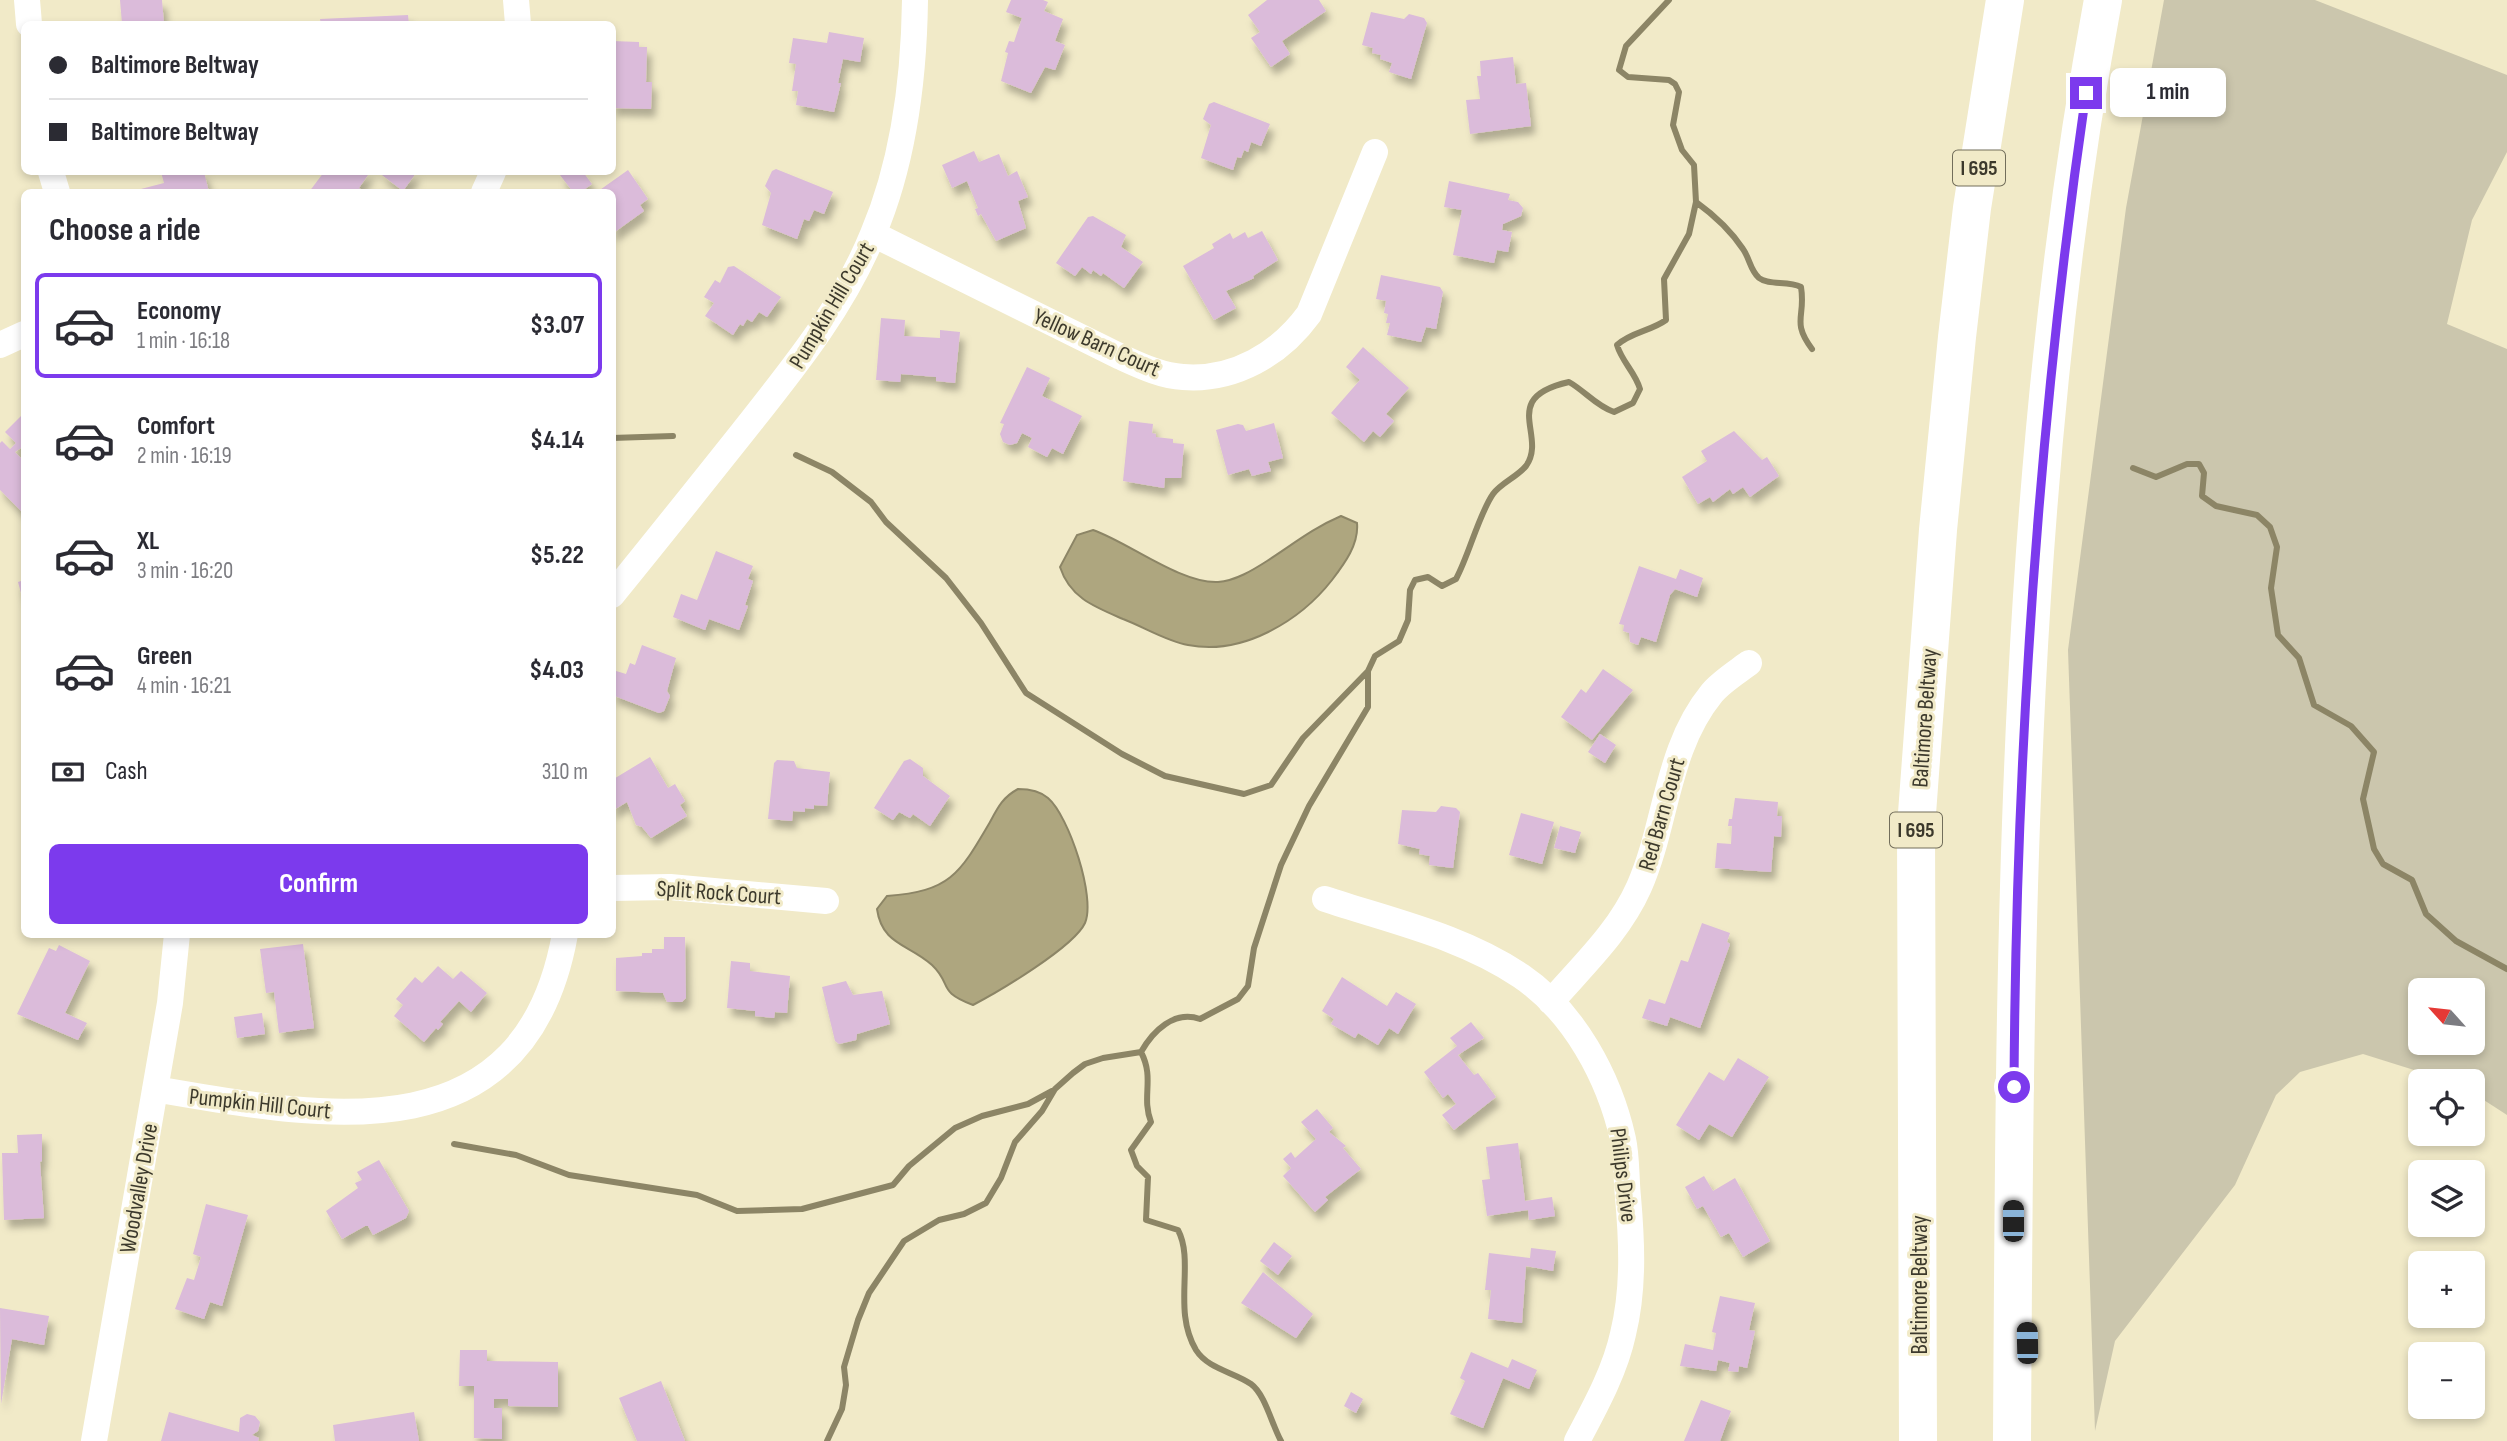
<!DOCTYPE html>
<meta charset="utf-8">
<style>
body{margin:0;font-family:"Sofia Sans Condensed",sans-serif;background:#f2f2f3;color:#2b2b33;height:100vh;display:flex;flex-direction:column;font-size:26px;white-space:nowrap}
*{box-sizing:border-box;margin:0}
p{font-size:23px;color:#7c7c81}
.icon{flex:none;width:38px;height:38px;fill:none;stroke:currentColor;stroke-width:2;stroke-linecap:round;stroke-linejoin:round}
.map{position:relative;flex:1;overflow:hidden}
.drawer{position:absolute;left:21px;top:189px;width:595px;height:749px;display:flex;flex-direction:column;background:#fff;border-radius:10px;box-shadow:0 4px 10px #0003}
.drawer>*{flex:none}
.guide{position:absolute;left:21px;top:21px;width:595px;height:154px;border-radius:10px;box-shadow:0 4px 10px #0003;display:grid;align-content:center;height:154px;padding:0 28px;background:#fff}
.needle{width:46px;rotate:297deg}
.controls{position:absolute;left:2408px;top:978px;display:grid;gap:14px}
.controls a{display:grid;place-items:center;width:77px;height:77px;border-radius:10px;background:#fff;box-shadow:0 4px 10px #0003;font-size:35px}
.end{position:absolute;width:32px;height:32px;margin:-16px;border:9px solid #7c3aed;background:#fff;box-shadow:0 0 0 4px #fff}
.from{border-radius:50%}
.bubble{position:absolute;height:49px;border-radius:10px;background:#fff;box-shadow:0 4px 10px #0003;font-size:23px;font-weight:700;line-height:49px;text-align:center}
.car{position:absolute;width:21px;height:42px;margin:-21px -10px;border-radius:9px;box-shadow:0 0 5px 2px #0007;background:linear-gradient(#222 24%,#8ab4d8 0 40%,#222 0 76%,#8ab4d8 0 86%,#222 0)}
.guide b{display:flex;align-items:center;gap:24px;height:66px;font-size:26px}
.guide b+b{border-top:2px solid #e1e1e2}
.guide i{width:18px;height:18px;background:#2b2b33}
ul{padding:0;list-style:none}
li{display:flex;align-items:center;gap:21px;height:105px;margin:0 14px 10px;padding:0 14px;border:4px solid transparent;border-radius:10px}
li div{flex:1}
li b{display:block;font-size:26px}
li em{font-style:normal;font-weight:700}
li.active{border-color:#7c3aed}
li>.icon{width:63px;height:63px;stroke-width:1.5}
h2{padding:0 28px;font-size:32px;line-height:84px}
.pay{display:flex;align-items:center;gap:18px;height:77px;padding:0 28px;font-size:26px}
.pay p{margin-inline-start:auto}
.cta{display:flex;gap:14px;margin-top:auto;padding:14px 28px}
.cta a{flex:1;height:80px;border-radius:10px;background:#7c3aed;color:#fff;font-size:28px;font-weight:700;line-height:80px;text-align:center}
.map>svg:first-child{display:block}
.green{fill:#cbc6ad;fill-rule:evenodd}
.water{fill:#aea67f;stroke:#8c8566;stroke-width:2}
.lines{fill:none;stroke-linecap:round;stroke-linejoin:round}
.stream{stroke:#8c8566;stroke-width:6}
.building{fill:#dbbbda;filter:url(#shadow)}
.minor{stroke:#fff;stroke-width:26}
.highway{stroke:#fff;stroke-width:38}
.route{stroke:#7c3aed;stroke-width:9}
.labels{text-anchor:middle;stroke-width:6;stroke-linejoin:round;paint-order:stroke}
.shield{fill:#f1eac8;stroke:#726e5b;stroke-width:2}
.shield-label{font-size:21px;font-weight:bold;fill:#3c392c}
.street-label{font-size:23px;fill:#3c392c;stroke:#f1eac8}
</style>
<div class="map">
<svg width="2507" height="1441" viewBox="0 0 2507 1441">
<defs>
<filter id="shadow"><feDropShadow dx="4.5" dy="8" stdDeviation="3.5" flood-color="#0004"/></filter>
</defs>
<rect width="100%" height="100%" fill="#f1eac8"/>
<path class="green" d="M 2164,0 L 2315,0 L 2507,75 L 2507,152 L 2472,220 L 2447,324 L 2507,349 L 2507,1115 L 2473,1093 L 2473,1082 L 2449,1081 L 2363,1054 L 2300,1072 L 2276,1095 L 2235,1185 L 2115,1341 L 2095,1431 L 2068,650 L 2126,208 ZM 2420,990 L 2473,990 L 2473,1043 L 2420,1043 Z"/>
<path class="water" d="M 1341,516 L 1357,523 C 1359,544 1345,563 1332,580 C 1300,621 1242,656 1188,645 C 1166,641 1144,627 1123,619 C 1095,607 1070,598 1060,567 L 1077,535 L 1093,530 C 1128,542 1181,584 1218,582 C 1235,581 1253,570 1267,561 C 1292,545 1313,528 1341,516 Z
M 1018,789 C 1028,789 1040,791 1048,798 C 1069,816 1096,898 1085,923 C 1074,947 998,992 973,1005 C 936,991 953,985 932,965 C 909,944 882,945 877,909 L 887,896 C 950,891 959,875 990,822 C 998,807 1003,797 1018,789 Z"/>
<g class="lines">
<path class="stream" d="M 1696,202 C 1714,215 1731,231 1743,249 C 1750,259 1750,270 1759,278 C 1769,286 1788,280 1801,287 C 1806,317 1791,321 1812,349
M 612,438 L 673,436
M 796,455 L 832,472 L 871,502 L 886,522 L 946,578 L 981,623 L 1026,693 L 1122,754 L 1165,776 L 1244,794 L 1271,785 L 1303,738 L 1368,671
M 2133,468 L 2156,477 L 2187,464 L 2199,464 L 2204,473 L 2202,496 L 2216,506 L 2257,515 L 2270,527 L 2277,547 L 2271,588 L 2278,635 L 2299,658 L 2314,705 L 2351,726 L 2374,752 L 2363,799 L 2374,849 L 2383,864 L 2412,880 L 2426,914 L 2456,941 L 2507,969
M 1141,1052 C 1155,1079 1141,1096 1151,1122 L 1131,1150 L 1137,1166 L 1148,1177 L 1146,1220 L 1178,1230 C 1195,1262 1172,1310 1196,1350 C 1208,1369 1234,1372 1251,1384 C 1265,1394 1272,1425 1281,1441
M 454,1144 L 516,1155 L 569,1175 L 697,1195 L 737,1211 L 802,1209 L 893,1185 L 909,1166 L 955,1128 L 982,1116 L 1028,1104 L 1052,1091
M 827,1441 L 842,1409 L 846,1385 L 844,1367 L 858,1320 L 869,1293 L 904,1241 L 939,1220 L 964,1214 L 986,1203 L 1001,1178 L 1015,1142 L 1042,1111 L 1055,1089 L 1073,1073 L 1085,1064 L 1103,1058 L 1141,1052 C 1153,1031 1174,1010 1200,1019 L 1238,999 L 1248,986 L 1254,948 L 1281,865 L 1309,806 L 1368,707 L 1368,671 L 1375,656 L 1399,641 L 1408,620 L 1410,590 L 1415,580 L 1428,577 L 1442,586 L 1456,579 C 1469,555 1479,514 1493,494 C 1501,483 1517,477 1526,466 C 1548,435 1498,398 1569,382 C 1585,391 1596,406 1614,412 L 1633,403 L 1640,389 C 1635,372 1622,362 1617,345 C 1631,332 1651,331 1666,320 L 1664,279 L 1689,234 L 1696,202 L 1694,165 L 1682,150 L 1673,125 L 1679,92 L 1675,84 L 1669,80 L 1628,77 L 1619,70 L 1626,46 L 1669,0"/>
</g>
<path class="building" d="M 120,0 L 162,0 L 164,24 L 122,24 Z
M 1011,0 L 1043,0 L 1048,2 L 1044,11 L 1063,19 L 1055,41 L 1065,45 L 1055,70 L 1045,67 L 1031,93 L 1001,81 L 1008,53 L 1005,52 L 1009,41 L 1014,42 L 1022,18 L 1006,12 Z
M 1267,0 L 1319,0 L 1326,11 L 1282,41 L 1290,54 L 1271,67 L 1251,38 L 1260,32 L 1248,15 Z
M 1371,12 L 1404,19 L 1409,14 L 1424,18 L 1427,23 L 1411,79 L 1389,72 L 1392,63 L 1380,59 L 1381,55 L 1372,53 L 1373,48 L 1362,45 Z
M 408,15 L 409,24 L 321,24 L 320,19 Z
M 829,32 L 864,38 L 860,62 L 843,59 L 838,83 L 841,83 L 834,112 L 796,105 L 798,91 L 792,91 L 796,64 L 789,63 L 793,38 L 827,43 Z
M 612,41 L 639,42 L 639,47 L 647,47 L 646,82 L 652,82 L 651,109 L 612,108 Z
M 1513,57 L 1516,84 L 1526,83 L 1531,126 L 1470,134 L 1466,100 L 1480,99 L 1477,76 L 1481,76 L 1480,61 Z
M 1214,102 L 1270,124 L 1261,146 L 1251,142 L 1248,152 L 1244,150 L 1241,158 L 1237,157 L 1233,170 L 1201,158 L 1211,125 L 1203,119 L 1209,104 Z
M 974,151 L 979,162 L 999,154 L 1008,176 L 1017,171 L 1028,197 L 1018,201 L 1026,228 L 996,241 L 981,214 L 978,216 L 975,209 L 978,208 L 967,181 L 952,188 L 942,165 Z
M 776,169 L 833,192 L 824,214 L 814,210 L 809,221 L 804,219 L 797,239 L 762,225 L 771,193 L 765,186 L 772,171 Z
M 628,170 L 648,199 L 640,205 L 644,211 L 612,234 L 612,192 L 597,192 Z
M 161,172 L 204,172 L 209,192 L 142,192 L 141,189 L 164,183 Z
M 324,172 L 370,172 L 359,188 L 365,192 L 309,192 Z
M 378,172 L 414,172 L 416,173 L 403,191 Z
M 566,172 L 583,172 L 592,184 L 581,192 L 573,192 L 560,175 Z
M 1449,181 L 1510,194 L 1508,200 L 1518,202 L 1523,208 L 1521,216 L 1503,224 L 1502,230 L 1512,232 L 1508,252 L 1497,250 L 1494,263 L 1453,255 L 1462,210 L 1444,207 Z
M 1093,216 L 1126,235 L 1121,247 L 1143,262 L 1124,288 L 1103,273 L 1101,276 L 1093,270 L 1091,274 L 1082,267 L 1075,276 L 1056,263 L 1088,217 Z
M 1262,231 L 1278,260 L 1253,276 L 1254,278 L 1226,291 L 1236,308 L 1214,320 L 1183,266 L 1214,248 L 1212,244 L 1230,233 L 1233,239 L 1245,232 L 1248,238 Z
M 734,266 L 781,297 L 767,317 L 759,312 L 752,322 L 747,319 L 743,326 L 740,324 L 733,335 L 705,316 L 714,303 L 704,297 L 715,280 L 720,283 L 728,267 Z
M 1381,275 L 1440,287 L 1443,292 L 1436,329 L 1426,327 L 1421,342 L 1387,335 L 1390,323 L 1386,323 L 1388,314 L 1384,313 L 1386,301 L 1376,299 Z
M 881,318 L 905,320 L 904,336 L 940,338 L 940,330 L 960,332 L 955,383 L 936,381 L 936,377 L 901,374 L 900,382 L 876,380 Z
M 1363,347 L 1409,388 L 1386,414 L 1394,421 L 1380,437 L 1373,431 L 1364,442 L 1331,413 L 1360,380 L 1346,367 Z
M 1027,367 L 1050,378 L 1042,396 L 1082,416 L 1063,454 L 1052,448 L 1047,457 L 1028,447 L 1032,438 L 1022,433 L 1017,443 L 1010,445 L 1003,442 L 1000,434 L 1004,424 L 1000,423 Z
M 24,413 L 24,446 L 15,452 L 24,461 L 24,514 L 0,490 L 0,443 L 2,441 L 10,449 L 16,443 L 5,432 Z
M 1129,421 L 1153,424 L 1152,433 L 1156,434 L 1156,437 L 1173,439 L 1173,443 L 1184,444 L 1181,478 L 1165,478 L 1164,488 L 1123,481 Z
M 1274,423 L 1283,458 L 1268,462 L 1271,471 L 1252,476 L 1249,469 L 1228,475 L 1216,430 L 1238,424 L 1243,425 L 1246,431 Z
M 1734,431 L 1762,460 L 1767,457 L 1779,476 L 1750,497 L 1743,487 L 1733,494 L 1730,489 L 1713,502 L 1710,497 L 1698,504 L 1682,477 L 1707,461 L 1701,451 Z
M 716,551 L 753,566 L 748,579 L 753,581 L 745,605 L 748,606 L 739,630 L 709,619 L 705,630 L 673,617 L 681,594 L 697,600 Z
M 1639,566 L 1676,579 L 1680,569 L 1703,578 L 1697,597 L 1675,589 L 1670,595 L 1656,642 L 1641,637 L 1638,645 L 1630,642 L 1629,633 L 1623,631 L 1624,625 L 1619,624 Z
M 24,580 L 24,604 L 18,582 Z
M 642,645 L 676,658 L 667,691 L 670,696 L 664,711 L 659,713 L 612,695 L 616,671 L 626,674 L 630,663 L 635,665 Z
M 1603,669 L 1633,690 L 1592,740 L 1561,717 L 1581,689 L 1586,693 Z
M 1600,734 L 1616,745 L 1605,763 L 1588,752 Z
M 650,757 L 668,788 L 675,784 L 685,801 L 680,805 L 687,816 L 651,838 L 642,827 L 636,825 L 627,802 L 612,811 L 612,780 Z
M 910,759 L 923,768 L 923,776 L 950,796 L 930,826 L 913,814 L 910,818 L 899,812 L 893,820 L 874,808 L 904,761 Z
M 777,760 L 794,761 L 797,768 L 830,772 L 827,806 L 814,805 L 814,809 L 805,808 L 805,812 L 793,811 L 792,821 L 768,819 L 774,763 Z
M 1735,798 L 1778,802 L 1777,816 L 1782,816 L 1781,837 L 1774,836 L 1771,872 L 1715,868 L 1717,843 L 1731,844 L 1732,826 L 1728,826 L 1729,819 L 1732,819 Z
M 1441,806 L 1456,808 L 1460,812 L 1453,868 L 1429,865 L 1430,856 L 1419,854 L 1420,849 L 1398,844 L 1402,810 L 1436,812 Z
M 1521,813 L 1554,822 L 1542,864 L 1509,855 Z
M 1560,826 L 1581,832 L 1575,853 L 1554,848 Z
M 1702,923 L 1730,933 L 1727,942 L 1730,944 L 1700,1028 L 1670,1017 L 1667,1026 L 1642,1018 L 1649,999 L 1665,1004 L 1681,960 L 1688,962 Z
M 664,937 L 685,937 L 686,998 L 682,1002 L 667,1002 L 663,993 L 616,991 L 616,958 L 642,956 L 642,953 L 652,953 L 652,949 L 664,949 Z
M 303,944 L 314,1028 L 279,1033 L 274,992 L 266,993 L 260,949 Z
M 59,945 L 90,961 L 65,1013 L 87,1023 L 78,1040 L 17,1014 L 49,948 L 56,951 Z
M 731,961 L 750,963 L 750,971 L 790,976 L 787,1013 L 775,1012 L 774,1018 L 755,1016 L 755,1011 L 727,1008 Z
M 438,966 L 453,979 L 461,971 L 487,993 L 471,1012 L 459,1001 L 440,1022 L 443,1024 L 438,1030 L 436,1028 L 424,1042 L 394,1016 L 403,1005 L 396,999 L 415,977 L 422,983 Z
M 1342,977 L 1387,1006 L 1396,992 L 1416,1004 L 1398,1034 L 1389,1028 L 1378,1045 L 1358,1033 L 1355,1038 L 1331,1024 L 1334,1019 L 1322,1011 Z
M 846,981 L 853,995 L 882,991 L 890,1024 L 857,1034 L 856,1040 L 839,1044 L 835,1041 L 822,987 Z
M 262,1013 L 265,1034 L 237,1038 L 234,1017 Z
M 1471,1022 L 1484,1038 L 1458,1055 L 1474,1075 L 1478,1073 L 1496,1097 L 1454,1130 L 1442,1115 L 1456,1104 L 1448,1094 L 1443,1098 L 1424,1072 L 1457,1046 L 1450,1038 Z
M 1738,1058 L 1769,1077 L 1732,1137 L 1709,1124 L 1699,1140 L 1676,1125 L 1709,1072 L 1724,1081 Z
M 1317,1109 L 1333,1128 L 1329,1132 L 1346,1146 L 1343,1148 L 1361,1169 L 1325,1197 L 1328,1200 L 1315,1212 L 1283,1176 L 1291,1168 L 1283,1159 L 1291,1152 L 1295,1158 L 1316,1139 L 1301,1122 Z
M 42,1134 L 42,1161 L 40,1162 L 44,1218 L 4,1220 L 2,1153 L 18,1153 L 17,1135 Z
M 1518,1143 L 1525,1201 L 1552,1197 L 1555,1216 L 1529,1220 L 1528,1210 L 1487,1216 L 1482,1180 L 1490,1179 L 1486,1147 Z
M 379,1160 L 409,1211 L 406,1218 L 373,1235 L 368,1226 L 365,1226 L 342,1239 L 326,1211 L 358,1188 L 355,1183 L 362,1180 L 357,1172 Z
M 1704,1176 L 1713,1191 L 1735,1178 L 1770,1241 L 1743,1257 L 1729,1233 L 1721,1237 L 1703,1206 L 1697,1209 L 1685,1187 Z
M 206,1204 L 248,1215 L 222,1306 L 210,1302 L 204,1319 L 175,1309 L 187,1278 L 194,1280 L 201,1257 L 193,1254 Z
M 1274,1242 L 1292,1256 L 1278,1275 L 1260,1261 Z
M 1531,1248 L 1556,1251 L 1553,1271 L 1526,1266 L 1522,1323 L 1488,1319 L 1491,1290 L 1485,1290 L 1489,1253 L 1530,1258 Z
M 1263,1272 L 1313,1314 L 1296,1338 L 1241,1303 Z
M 1720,1296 L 1755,1303 L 1749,1330 L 1755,1331 L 1747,1368 L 1739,1366 L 1738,1372 L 1728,1371 L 1730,1363 L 1718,1360 L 1716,1371 L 1680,1366 L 1685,1344 L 1713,1350 L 1716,1333 L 1712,1332 Z
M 0,1308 L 49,1316 L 44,1345 L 12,1339 L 1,1404 Z
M 460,1350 L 487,1350 L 487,1361 L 558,1362 L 558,1407 L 508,1406 L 508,1399 L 494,1399 L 494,1408 L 502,1408 L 502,1439 L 474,1438 L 474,1386 L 459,1386 Z
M 1471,1352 L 1508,1368 L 1512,1359 L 1537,1370 L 1529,1389 L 1503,1378 L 1483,1428 L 1450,1414 L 1465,1381 L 1460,1378 Z
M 661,1381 L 685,1441 L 637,1441 L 619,1398 Z
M 1351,1392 L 1363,1399 L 1356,1413 L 1344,1406 Z
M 1701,1400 L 1731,1411 L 1720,1441 L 1684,1441 Z
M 169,1412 L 239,1432 L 240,1418 L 247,1414 L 255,1416 L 260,1422 L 258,1431 L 252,1435 L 259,1438 L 258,1441 L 161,1441 Z
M 414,1412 L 419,1441 L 335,1441 L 333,1425 Z"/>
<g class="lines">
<path class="minor" d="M 27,0 L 29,24
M 516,0 L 518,24
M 51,172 L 57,192
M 484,192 L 493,172
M 873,234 L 1121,357 C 1141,366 1162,376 1183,377 C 1234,381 1280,354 1309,314 L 1375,152
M 0,345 L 24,334
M 612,595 C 656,541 699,487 742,433 C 791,371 843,308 873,234 C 904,161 914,78 915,0
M 612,888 L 670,887 L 826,901
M 1325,899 C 1391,921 1462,936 1521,976 C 1574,1012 1609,1077 1623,1139 C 1627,1157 1626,1178 1628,1197 C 1632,1243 1634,1289 1623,1334 C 1615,1371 1595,1407 1577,1441
M 1551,1002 C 1583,965 1619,932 1639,887 C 1667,824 1666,749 1712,693 C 1721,682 1737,672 1749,663
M 155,1089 C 323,1118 525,1158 565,934
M 94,1441 L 170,1003 L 177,934"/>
<path class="highway" d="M 1918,1441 L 1916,827 L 1938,530 L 1957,337 L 1972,208 L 2005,0
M 2012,1441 C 2015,957 2014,478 2103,0"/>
</g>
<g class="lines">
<path class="route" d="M 2014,1087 C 2016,754 2038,423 2086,93"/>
</g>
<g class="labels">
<g class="shield">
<rect x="1953" y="150.5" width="52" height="35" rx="5"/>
<rect x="1890" y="812.5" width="52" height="35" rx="5"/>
</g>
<g class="shield-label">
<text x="1979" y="175">I 695</text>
<text x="1916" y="837">I 695</text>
</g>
<g class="street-label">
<text transform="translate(831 305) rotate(-59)" y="8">Pumpkin Hill Court</text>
<text transform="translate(1097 342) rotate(24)" y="8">Yellow Barn Court</text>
<text transform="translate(1924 718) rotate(-86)" y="8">Baltimore Beltway</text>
<text transform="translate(1661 814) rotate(-74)" y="8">Red Barn Court</text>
<text transform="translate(719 892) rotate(4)" y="8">Split Rock Court</text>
<text transform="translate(260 1103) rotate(6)" y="8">Pumpkin Hill Court</text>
<text transform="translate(1624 1175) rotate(83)" y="8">Philips Drive</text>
<text transform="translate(138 1188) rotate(-80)" y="8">Woodvalley Drive</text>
<text transform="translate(1919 1285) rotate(-90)" y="8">Baltimore Beltway</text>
</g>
</g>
</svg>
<div class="controls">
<a><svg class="needle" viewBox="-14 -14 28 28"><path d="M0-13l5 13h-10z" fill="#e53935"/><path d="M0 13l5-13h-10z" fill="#7c7c81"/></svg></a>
<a><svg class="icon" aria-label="locate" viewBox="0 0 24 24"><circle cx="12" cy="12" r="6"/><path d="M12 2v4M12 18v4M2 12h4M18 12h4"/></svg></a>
<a><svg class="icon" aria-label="layers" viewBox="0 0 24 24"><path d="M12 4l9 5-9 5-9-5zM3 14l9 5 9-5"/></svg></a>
<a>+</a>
<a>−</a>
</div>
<i class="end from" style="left:2014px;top:1087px"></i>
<i class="end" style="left:2086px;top:93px"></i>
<div class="bubble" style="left:2110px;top:68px;width:116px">1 min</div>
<i class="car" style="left:2013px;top:1221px;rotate:0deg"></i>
<i class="car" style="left:2027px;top:1343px;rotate:359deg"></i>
<div class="guide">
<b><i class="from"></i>Baltimore Beltway</b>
<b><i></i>Baltimore Beltway</b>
</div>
<section class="drawer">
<h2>Choose a ride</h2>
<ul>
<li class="active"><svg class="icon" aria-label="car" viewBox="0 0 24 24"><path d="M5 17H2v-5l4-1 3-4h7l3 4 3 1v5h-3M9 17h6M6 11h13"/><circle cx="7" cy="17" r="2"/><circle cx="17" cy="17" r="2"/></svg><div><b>Economy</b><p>1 min · 16:18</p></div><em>$3.07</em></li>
<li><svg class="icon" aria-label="car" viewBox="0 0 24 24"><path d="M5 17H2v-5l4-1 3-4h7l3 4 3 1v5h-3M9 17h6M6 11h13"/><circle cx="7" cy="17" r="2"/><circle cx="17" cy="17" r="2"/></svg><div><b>Comfort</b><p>2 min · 16:19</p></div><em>$4.14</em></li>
<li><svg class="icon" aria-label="car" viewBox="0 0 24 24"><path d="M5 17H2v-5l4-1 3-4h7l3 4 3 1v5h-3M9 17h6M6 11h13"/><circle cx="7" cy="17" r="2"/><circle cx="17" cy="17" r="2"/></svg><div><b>XL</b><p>3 min · 16:20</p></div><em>$5.22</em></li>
<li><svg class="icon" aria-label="car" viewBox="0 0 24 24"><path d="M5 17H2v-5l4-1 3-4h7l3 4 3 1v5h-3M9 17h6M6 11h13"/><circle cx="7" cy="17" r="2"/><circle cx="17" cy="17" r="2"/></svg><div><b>Green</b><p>4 min · 16:21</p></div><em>$4.03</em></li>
</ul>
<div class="pay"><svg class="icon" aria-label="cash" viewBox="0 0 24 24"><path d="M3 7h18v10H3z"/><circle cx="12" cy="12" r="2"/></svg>Cash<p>310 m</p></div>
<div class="cta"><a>Confirm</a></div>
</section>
</div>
